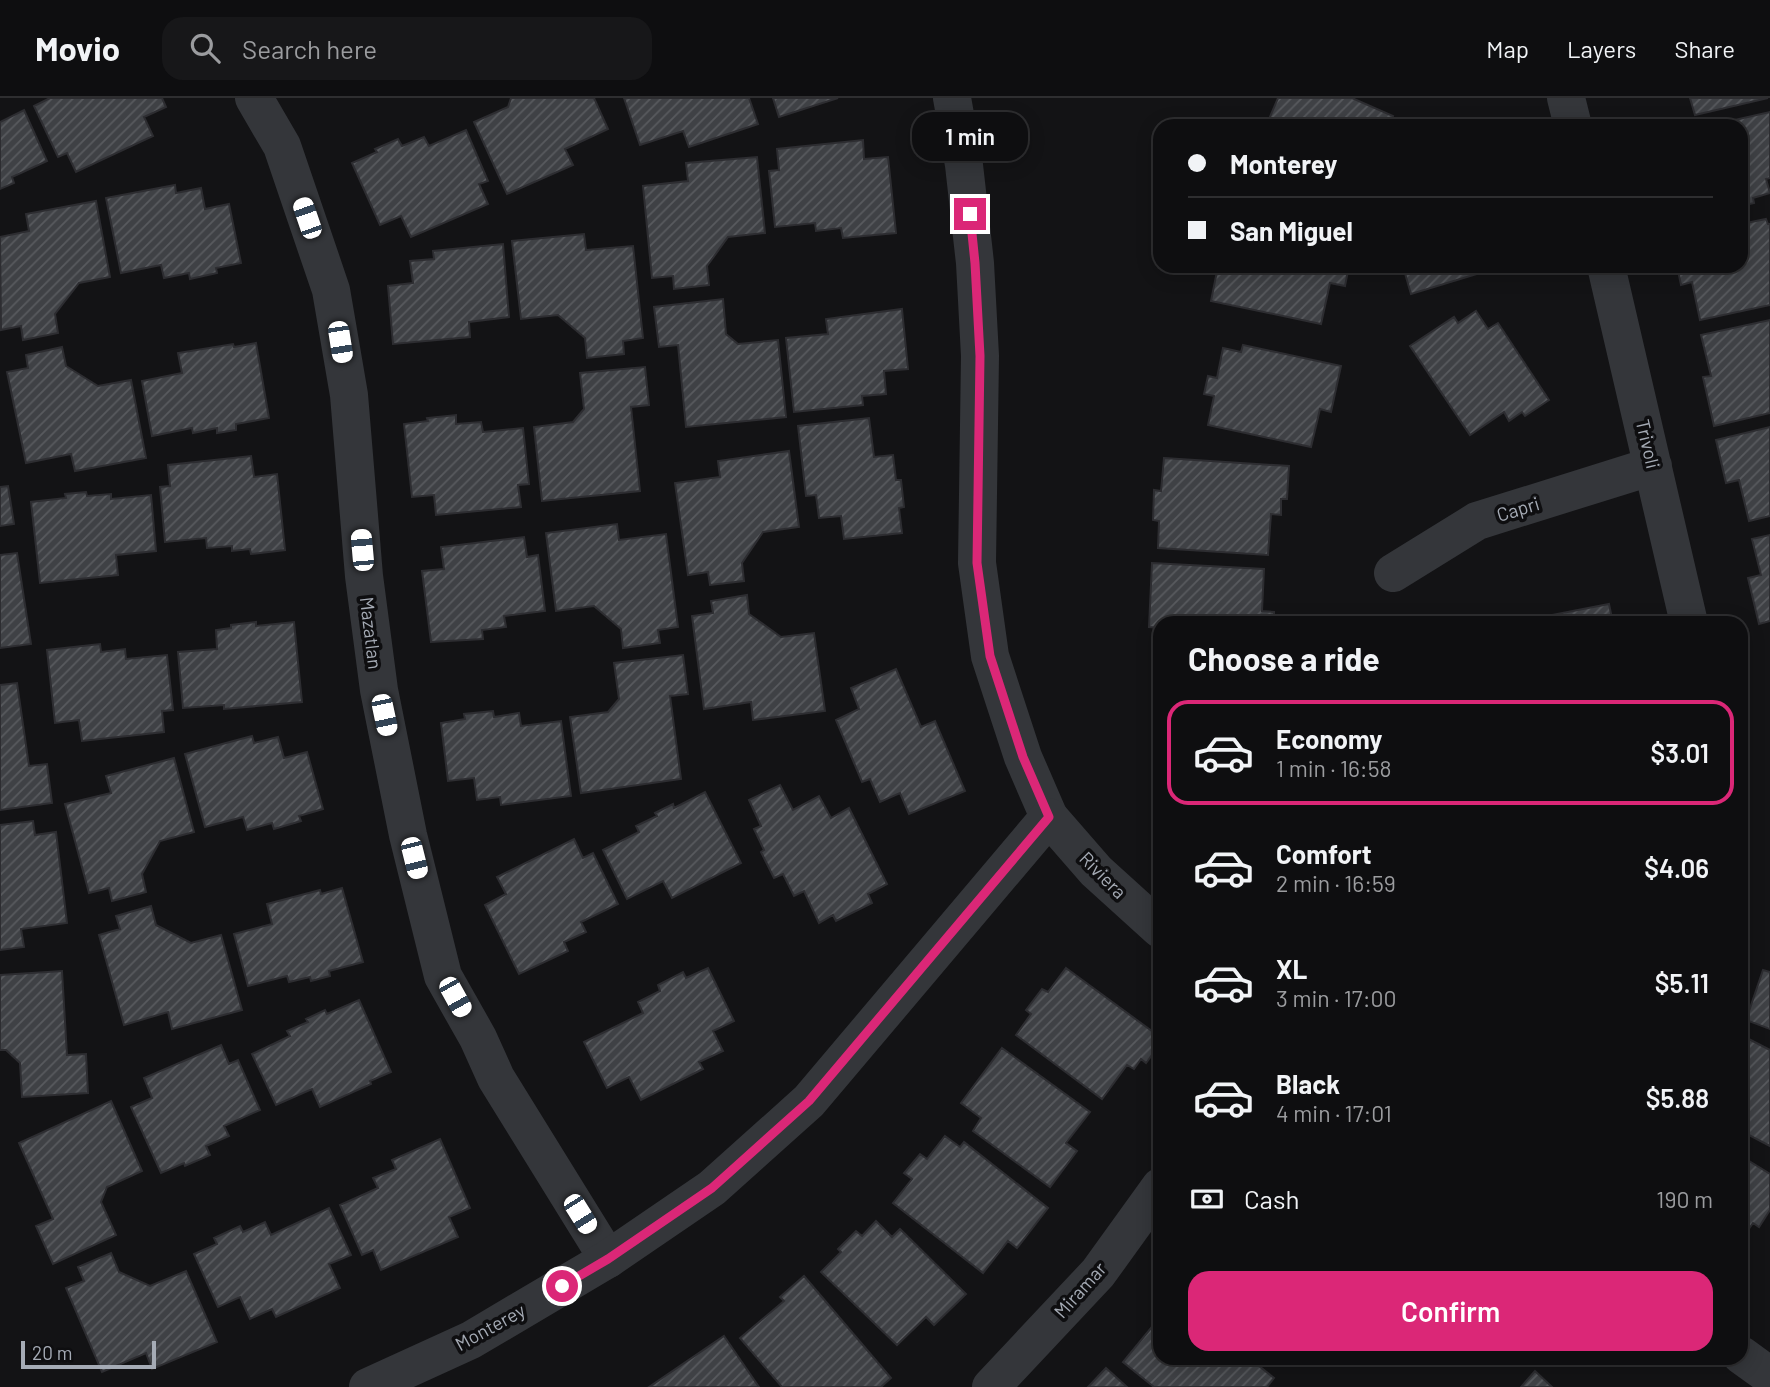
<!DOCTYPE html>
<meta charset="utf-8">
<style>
body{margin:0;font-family:Barlow,sans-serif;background:#171719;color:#f1f3f6;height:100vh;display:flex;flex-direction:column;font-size:26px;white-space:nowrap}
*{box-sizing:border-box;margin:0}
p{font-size:23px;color:#9b9c9f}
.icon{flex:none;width:38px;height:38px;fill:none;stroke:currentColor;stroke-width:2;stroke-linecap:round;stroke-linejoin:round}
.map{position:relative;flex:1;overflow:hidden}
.details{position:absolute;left:1153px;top:518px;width:595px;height:749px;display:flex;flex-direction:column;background:#0e0e10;border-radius:21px;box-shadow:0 4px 18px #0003,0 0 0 2px #2e2e30}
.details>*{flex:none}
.hud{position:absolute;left:1153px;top:21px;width:595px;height:154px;border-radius:21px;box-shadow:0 4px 18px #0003,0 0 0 2px #2e2e30;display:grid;align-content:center;height:154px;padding:0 35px;background:#0e0e10}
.scale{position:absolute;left:21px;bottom:18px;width:135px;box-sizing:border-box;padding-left:7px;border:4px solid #a5abb5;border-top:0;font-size:19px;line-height:24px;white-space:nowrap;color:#a5abb5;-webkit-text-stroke:5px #0e0e10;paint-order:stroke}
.end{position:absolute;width:32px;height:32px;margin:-16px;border:9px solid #db2777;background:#fff;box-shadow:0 0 0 4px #fff}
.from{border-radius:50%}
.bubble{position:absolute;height:49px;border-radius:21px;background:#0e0e10;box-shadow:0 4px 18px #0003,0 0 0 2px #2e2e30;font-size:23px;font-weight:600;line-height:49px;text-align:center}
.car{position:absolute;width:21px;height:42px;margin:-21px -10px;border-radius:9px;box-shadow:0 0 5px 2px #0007;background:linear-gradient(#fff 24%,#345 0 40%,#fff 0 76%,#345 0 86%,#fff 0)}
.hud b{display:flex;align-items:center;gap:24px;height:66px;font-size:26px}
.hud b+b{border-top:2px solid #2e2e30}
.hud i{width:18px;height:18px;background:#f1f3f6}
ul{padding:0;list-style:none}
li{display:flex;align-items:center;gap:21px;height:105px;margin:0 14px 10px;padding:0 21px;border:4px solid transparent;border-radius:21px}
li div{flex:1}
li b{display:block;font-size:26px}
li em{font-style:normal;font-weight:600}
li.on{border-color:#db2777}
li>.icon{width:63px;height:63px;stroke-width:1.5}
h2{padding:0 35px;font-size:32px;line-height:84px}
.pay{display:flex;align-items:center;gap:18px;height:77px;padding:0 35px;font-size:26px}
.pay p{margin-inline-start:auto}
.primary-button{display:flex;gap:14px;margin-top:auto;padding:14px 35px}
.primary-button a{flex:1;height:80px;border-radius:21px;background:#db2777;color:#fff;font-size:28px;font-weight:600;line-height:80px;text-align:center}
header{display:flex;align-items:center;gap:42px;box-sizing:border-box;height:98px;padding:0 35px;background:#0e0e10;border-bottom:2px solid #2e2e30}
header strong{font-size:33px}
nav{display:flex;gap:38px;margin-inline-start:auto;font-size:24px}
.search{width:490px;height:63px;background:#171719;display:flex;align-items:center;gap:18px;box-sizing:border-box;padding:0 24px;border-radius:21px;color:#9b9c9f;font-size:26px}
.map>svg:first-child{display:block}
.building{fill:url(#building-hatch);stroke:#2d2d31;stroke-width:2}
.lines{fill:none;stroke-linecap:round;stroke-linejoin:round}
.minor{stroke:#34363a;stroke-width:38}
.tertiary{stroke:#34363a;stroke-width:38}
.route{stroke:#db2777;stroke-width:9}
.labels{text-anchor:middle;stroke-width:7;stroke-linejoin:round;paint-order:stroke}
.street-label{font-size:19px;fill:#a5abb5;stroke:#0e0e10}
</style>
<header>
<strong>Movio</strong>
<div class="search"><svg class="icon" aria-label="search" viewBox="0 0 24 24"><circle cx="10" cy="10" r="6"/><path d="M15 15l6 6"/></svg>Search here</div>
<nav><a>Map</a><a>Layers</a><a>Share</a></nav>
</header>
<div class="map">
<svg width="1770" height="1289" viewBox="0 0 1770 1289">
<defs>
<pattern id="building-hatch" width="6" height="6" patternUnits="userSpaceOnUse" patternTransform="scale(1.75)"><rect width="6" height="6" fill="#3f4145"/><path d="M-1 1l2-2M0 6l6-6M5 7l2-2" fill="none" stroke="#585a5e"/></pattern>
</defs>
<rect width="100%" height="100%" fill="#131315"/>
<path class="building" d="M 50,0 L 162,0 L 166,9 L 144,19 L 153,38 L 76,74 L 67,55 L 58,59 L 34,8 Z
M 511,0 L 594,0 L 608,31 L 565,51 L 573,67 L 507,96 L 474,24 L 508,9 Z
M 624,0 L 749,0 L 758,26 L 689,49 L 683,33 L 640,47 Z
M 773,0 L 838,0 L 779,19 Z
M 1278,0 L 1352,0 L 1393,18 L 1389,28 L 1266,28 Z
M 1690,0 L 1768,0 L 1695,17 Z
M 24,12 L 47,63 L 12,79 L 14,85 L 0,91 L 0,24 Z
M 1770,14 L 1770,80 L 1766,81 L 1770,95 L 1753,100 L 1754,105 L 1741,108 L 1741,28 L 1708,28 Z
M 466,32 L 488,83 L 479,86 L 488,106 L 411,139 L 401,118 L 380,127 L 352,65 L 377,54 L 375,51 L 398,41 L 402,48 L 424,39 L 429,48 Z
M 863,42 L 864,61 L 888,59 L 896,135 L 843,140 L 841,130 L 816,133 L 815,125 L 775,129 L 769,73 L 779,72 L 777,51 Z
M 757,59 L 765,135 L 728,139 L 707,168 L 709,187 L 674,191 L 673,178 L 652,180 L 643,88 L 688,83 L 686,65 Z
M 175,87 L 176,95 L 201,90 L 205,111 L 229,106 L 241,165 L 216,170 L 217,175 L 190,181 L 189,175 L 164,180 L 161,167 L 121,175 L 106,100 Z
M 96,103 L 110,179 L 79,185 L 55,216 L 58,235 L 23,242 L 21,228 L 1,232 L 0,139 L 29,133 L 26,116 Z
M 1766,121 L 1768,126 L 1770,126 L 1770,207 L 1700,222 L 1692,184 L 1681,187 L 1677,168 L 1741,168 L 1741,126 Z
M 584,136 L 586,152 L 633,148 L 643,240 L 623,243 L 624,256 L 587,260 L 585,240 L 558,217 L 521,221 L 512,143 Z
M 503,146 L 509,219 L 469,224 L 470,239 L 393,246 L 388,188 L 413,185 L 410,163 L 434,161 L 433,153 Z
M 1218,168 L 1349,168 L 1345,188 L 1330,185 L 1321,226 L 1211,203 Z
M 1394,168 L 1503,168 L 1411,196 L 1404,172 L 1396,175 Z
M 723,201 L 726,236 L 738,246 L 778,242 L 786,319 L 686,329 L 678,247 L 659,249 L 654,209 Z
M 902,211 L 908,271 L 884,273 L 886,296 L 862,298 L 863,307 L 794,314 L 786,240 L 828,236 L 826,221 Z
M 1476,213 L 1488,231 L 1498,225 L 1549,302 L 1525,318 L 1522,314 L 1509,323 L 1504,314 L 1470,337 L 1410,248 L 1454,219 L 1458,225 Z
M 1770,222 L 1770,315 L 1714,328 L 1703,279 L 1711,278 L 1701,237 Z
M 256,245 L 269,320 L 236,326 L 236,332 L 217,335 L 217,330 L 193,335 L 192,330 L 152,338 L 142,283 L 182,275 L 178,255 L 233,246 L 234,249 Z
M 1243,247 L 1341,268 L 1331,314 L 1320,311 L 1311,349 L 1208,327 L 1214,298 L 1204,296 L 1208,278 L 1217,280 L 1223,250 L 1241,254 Z
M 62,249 L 66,268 L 98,288 L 131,282 L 146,360 L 75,373 L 71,356 L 26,365 L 7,274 L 28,270 L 26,257 Z
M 645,269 L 649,307 L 631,309 L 640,393 L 542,403 L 534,329 L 573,324 L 584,311 L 580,275 Z
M 456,317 L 456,326 L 481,324 L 483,334 L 523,330 L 529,386 L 518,387 L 521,409 L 436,417 L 434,397 L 412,399 L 404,326 L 428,323 L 427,320 Z
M 869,320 L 874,359 L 893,357 L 896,382 L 901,382 L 904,409 L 899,410 L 902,435 L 844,441 L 841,418 L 819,420 L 816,397 L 806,398 L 798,328 Z
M 1770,329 L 1770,418 L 1749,423 L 1739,382 L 1726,385 L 1716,342 Z
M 789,353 L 799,429 L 763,434 L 742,465 L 744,483 L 710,487 L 708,474 L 688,477 L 675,385 L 720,379 L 718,363 Z
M 251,358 L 254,379 L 277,376 L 285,452 L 251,456 L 250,451 L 232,453 L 232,448 L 207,450 L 206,440 L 165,444 L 160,389 L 170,388 L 168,367 Z
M 1164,360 L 1289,368 L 1287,401 L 1281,401 L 1281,417 L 1271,416 L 1268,457 L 1158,450 L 1159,423 L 1153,422 L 1154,392 L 1161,393 Z
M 8,388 L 14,426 L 0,428 L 0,389 Z
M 86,394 L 87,398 L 111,396 L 111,401 L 151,397 L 156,453 L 116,457 L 118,477 L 40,485 L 31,404 L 66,400 L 65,396 Z
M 617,426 L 619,442 L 666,436 L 678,529 L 658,532 L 660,545 L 623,550 L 621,531 L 594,508 L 556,513 L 546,435 Z
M 1770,437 L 1770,523 L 1759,526 L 1748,480 L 1761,477 L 1752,441 Z
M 524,439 L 527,459 L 538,457 L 545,513 L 504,518 L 506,529 L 482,532 L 483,541 L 431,544 L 422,473 L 444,471 L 441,449 Z
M 17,455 L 31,546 L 0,550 L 0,457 Z
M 1152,465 L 1264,471 L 1262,513 L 1274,514 L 1274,525 L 1160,525 L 1160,530 L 1149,529 Z
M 747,497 L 749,516 L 781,539 L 814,535 L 825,613 L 753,622 L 751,604 L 704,611 L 692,518 L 713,515 L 711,503 Z
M 1609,506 L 1613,525 L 1526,525 L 1526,522 Z
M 256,524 L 256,528 L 294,524 L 302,604 L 224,611 L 224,607 L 183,610 L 178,554 L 217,551 L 216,532 L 231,530 L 231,527 Z
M 100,546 L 101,554 L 125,551 L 126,561 L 167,557 L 173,612 L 162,613 L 164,634 L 82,643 L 79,622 L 55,625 L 47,552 Z
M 683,557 L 688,596 L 670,598 L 681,681 L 581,695 L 570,619 L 608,614 L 619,601 L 614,565 Z
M 896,571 L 921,629 L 935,623 L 965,693 L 909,716 L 900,695 L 880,704 L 870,681 L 862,684 L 836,622 L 859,611 L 851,590 Z
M 17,585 L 29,668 L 47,666 L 52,705 L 0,712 L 0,587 Z
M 493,613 L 494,619 L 519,615 L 521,628 L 561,623 L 571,698 L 501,707 L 500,699 L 477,702 L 474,680 L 448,683 L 441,625 L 465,621 L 464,616 Z
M 252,638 L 254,645 L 278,639 L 284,660 L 307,654 L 323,711 L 299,718 L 301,723 L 274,731 L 272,725 L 247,732 L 243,719 L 205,729 L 185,656 Z
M 174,660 L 194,734 L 160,743 L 142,776 L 146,794 L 112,803 L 109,790 L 89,795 L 65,706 L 111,695 L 106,678 Z
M 780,687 L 793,712 L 819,698 L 831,720 L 849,710 L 887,786 L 868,796 L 872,805 L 836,823 L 833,817 L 819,825 L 804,793 L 794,798 L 783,776 L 774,780 L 761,754 L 764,752 L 754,731 L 761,728 L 749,702 Z
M 705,694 L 741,765 L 672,800 L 663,783 L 627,801 L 603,752 L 639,734 L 636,728 L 657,718 L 655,715 L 673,706 L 674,710 Z
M 33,723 L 35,737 L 56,734 L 67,825 L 21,831 L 24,849 L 0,852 L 0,727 Z
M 574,741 L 583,760 L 593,755 L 618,806 L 581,824 L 586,834 L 564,844 L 568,853 L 519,876 L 485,807 L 506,796 L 497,779 Z
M 342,790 L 363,864 L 329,873 L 330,878 L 311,883 L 310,879 L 289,884 L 287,878 L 248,888 L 234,836 L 272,826 L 267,806 L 320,792 L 321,796 Z
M 151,808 L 156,827 L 191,845 L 221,837 L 242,912 L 172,931 L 168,914 L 124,927 L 99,837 L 120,831 L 116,818 Z
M 708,870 L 734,923 L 713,933 L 723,953 L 699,964 L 703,971 L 641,1002 L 629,979 L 607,990 L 584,944 L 643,915 L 638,904 L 660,893 L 658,887 L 683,874 L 686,880 Z
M 1066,870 L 1160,939 L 1160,946 L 1146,965 L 1141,961 L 1134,971 L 1127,967 L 1102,1001 L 1016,937 L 1031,916 L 1026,912 L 1042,891 L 1048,894 Z
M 1763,872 L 1770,874 L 1770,931 L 1746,922 Z
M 62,873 L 67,957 L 86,956 L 88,995 L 22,999 L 20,965 L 6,952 L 0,952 L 0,877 Z
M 359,902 L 391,974 L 370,983 L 371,986 L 320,1009 L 312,991 L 276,1007 L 252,956 L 290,938 L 287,933 L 308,924 L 306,921 L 325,912 L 327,916 Z
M 1741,937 L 1770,952 L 1770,1048 L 1741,1033 Z
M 221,947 L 229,966 L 238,962 L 260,1012 L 224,1028 L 229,1038 L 206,1048 L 210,1057 L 185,1068 L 184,1065 L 161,1075 L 131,1009 L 152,1000 L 144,980 Z
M 1002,950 L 1090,1014 L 1066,1045 L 1077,1053 L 1050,1089 L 973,1033 L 981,1020 L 961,1005 Z
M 111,1003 L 142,1073 L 107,1089 L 101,1104 L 116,1137 L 53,1166 L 36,1128 L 53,1121 L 19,1045 Z
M 945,1038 L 960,1049 L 964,1044 L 1048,1110 L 1017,1150 L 1008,1143 L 983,1175 L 893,1105 L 912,1081 L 904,1075 L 920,1056 L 927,1061 Z
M 440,1041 L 470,1110 L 449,1119 L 458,1139 L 381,1172 L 373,1152 L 362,1157 L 340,1107 L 378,1090 L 373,1080 L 396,1071 L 392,1062 Z
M 1741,1058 L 1770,1076 L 1770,1112 L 1759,1129 L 1753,1125 L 1741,1142 Z
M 329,1110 L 351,1157 L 329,1166 L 340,1190 L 276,1219 L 272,1211 L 250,1221 L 240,1199 L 218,1209 L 194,1156 L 217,1146 L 214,1140 L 240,1128 L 243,1134 L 265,1124 L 271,1137 Z
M 876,1123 L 892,1139 L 900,1131 L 966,1196 L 934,1227 L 926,1219 L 897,1247 L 821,1174 L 841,1154 L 838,1151 L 856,1133 L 862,1138 Z
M 111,1155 L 119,1174 L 150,1188 L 186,1173 L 217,1244 L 152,1271 L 146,1255 L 102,1274 L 66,1190 L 84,1183 L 78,1169 Z
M 804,1178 L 891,1280 L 881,1289 L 782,1289 L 740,1240 L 784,1203 L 780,1199 Z
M 1151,1230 L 1160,1238 L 1160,1260 L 1249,1260 L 1274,1280 L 1267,1289 L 1154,1289 L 1123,1264 Z
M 724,1238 L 759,1289 L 649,1289 Z
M 1106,1270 L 1127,1289 L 1088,1289 Z
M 1535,1273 L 1552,1289 L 1521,1289 Z"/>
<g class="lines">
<path class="minor" d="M 254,0 L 282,48 L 331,192 L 349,297 L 364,478 L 379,592 L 408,737 L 443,878 L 478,940 L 496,980 L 608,1161
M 952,0 L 964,67 L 975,165 L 980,258 L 977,465 L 990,558 L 1023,659 L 1049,719
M 1566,0 L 1573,28
M 1606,168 L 1689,525
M 1393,475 L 1477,423 L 1653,368
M 991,1289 L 1098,1175 L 1160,1089"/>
<path class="tertiary" d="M 1741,1257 L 1770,1278
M 368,1289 L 471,1242 L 608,1161 L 712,1090 L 809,1003 L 1049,719 L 1096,773 L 1160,831"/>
</g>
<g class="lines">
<path class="route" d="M 562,1188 L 608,1161 L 712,1090 L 809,1003 L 1049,719 L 1023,659 L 990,558 L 977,465 L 980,258 L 975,165 L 970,116"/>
</g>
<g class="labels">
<g class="street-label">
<text transform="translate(1648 346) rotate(77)" y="7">Trivoli</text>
<text transform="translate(1518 411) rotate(-17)" y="7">Capri</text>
<text transform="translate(371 535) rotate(83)" y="7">Mazatlan</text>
<text transform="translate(1103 777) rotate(45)" y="7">Riviera</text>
<text transform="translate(1080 1192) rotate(-48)" y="7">Miramar</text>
<text transform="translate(490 1229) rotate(-29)" y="7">Monterey</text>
</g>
</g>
</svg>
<div class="scale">20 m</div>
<i class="end from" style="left:562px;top:1188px"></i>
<i class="end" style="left:970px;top:116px"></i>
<div class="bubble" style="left:912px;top:14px;width:116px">1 min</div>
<i class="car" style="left:307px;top:120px;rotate:341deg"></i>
<i class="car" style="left:340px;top:244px;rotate:171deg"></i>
<i class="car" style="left:362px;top:452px;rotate:355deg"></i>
<i class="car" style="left:384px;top:617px;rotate:168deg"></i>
<i class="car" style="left:414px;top:760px;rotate:166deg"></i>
<i class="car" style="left:455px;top:899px;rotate:151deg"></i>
<i class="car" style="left:580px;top:1116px;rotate:148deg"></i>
<div class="hud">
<b><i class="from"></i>Monterey</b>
<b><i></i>San Miguel</b>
</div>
<section class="details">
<h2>Choose a ride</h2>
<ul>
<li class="on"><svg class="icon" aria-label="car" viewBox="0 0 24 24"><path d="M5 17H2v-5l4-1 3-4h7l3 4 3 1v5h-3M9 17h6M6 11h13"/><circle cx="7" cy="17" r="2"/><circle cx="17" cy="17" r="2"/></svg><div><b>Economy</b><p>1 min · 16:58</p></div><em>$3.01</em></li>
<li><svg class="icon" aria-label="car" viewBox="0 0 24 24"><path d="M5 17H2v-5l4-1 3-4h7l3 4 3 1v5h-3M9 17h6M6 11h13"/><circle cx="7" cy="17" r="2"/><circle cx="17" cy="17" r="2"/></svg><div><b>Comfort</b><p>2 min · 16:59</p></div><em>$4.06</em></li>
<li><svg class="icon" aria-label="car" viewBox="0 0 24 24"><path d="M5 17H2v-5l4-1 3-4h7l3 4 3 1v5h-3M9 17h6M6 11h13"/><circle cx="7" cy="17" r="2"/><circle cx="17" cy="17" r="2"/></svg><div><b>XL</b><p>3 min · 17:00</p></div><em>$5.11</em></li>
<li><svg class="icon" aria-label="car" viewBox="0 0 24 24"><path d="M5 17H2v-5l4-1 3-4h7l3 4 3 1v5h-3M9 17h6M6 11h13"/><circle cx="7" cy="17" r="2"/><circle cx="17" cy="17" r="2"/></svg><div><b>Black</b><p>4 min · 17:01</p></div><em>$5.88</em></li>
</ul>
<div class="pay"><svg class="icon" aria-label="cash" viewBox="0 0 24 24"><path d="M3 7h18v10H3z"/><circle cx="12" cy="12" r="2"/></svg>Cash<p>190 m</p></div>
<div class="primary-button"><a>Confirm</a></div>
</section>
</div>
